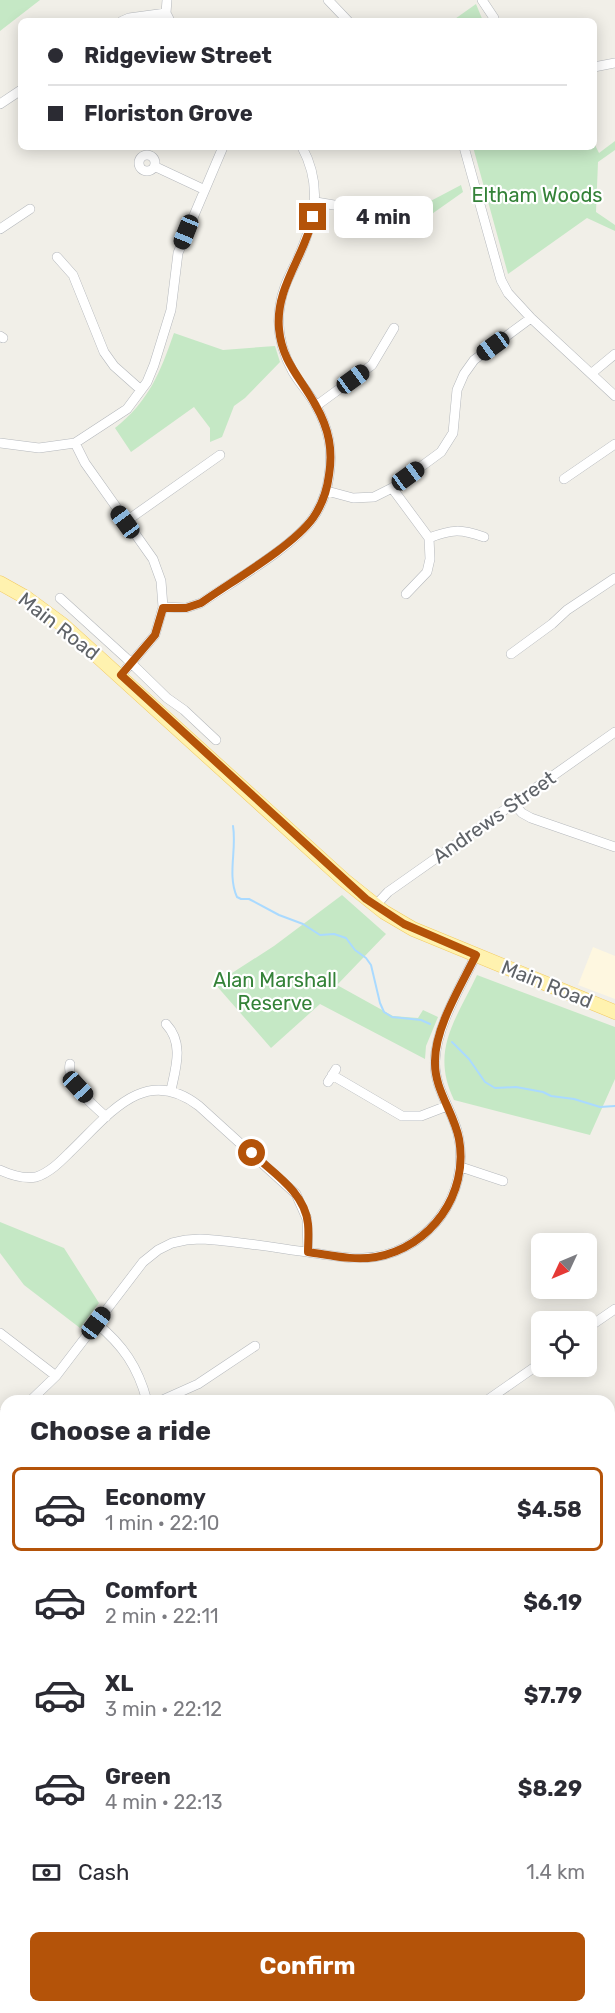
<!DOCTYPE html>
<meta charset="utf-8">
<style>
body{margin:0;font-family:Rubik,sans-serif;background:#f7f7f7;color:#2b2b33;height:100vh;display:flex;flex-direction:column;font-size:22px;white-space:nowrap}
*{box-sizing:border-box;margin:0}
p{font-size:20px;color:#7c7c81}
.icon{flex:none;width:33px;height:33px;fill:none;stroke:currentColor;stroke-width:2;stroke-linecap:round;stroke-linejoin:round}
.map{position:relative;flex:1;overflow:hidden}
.drawer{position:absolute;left:0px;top:1395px;width:615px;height:618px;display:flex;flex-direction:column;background:#fff;border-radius:18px 18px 0 0;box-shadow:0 3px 15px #0003}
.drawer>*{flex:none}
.top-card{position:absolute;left:18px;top:18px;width:579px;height:132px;border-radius:9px;box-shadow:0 3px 15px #0003;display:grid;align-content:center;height:132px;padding:0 30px;background:#fff}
.needle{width:39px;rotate:226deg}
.controls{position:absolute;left:531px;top:1233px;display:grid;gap:12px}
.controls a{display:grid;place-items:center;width:66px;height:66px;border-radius:9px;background:#fff;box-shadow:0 3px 15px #0003;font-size:30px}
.end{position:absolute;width:27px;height:27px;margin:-14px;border:8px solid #b45309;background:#fff;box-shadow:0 0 0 3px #fff}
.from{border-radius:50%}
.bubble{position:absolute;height:42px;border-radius:9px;background:#fff;box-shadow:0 3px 15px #0003;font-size:20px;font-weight:700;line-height:42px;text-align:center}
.car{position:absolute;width:18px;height:36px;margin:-18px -9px;border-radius:8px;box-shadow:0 0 4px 2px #0007;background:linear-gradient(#222 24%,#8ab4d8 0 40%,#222 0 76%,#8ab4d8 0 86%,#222 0)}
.top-card b{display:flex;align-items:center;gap:21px;height:57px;font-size:22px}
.top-card b+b{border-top:2px solid #e1e1e2}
.top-card i{width:15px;height:15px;background:#2b2b33}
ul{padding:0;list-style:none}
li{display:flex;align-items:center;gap:18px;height:84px;margin:0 12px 9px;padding:0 18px;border:3px solid transparent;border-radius:9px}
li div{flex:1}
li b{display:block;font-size:22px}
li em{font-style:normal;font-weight:700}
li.active{border-color:#b45309}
li>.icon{width:54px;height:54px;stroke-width:1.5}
h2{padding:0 30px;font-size:27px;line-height:72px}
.pay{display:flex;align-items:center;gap:15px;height:66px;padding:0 30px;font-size:22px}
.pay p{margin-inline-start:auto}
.primary-button{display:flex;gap:12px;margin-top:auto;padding:12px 30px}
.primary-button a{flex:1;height:69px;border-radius:9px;background:#b45309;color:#fff;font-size:24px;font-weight:700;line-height:69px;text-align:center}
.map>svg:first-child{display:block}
.commercial{fill:#fef7e0}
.green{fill:#c5e8c5}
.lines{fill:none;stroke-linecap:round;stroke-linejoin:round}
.stream{stroke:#aadaff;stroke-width:2}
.street-casing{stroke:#b5b8bc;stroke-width:10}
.primary-casing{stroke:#f2c960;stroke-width:15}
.street{stroke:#fff;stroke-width:9}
.primary{stroke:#fff2af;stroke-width:14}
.rail-casing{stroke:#b6b7b8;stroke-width:4.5}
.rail{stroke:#fff;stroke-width:2;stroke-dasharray:7;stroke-linecap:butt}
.route{stroke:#b45309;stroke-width:8}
.labels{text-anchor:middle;stroke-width:4.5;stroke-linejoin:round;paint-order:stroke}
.park-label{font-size:20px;fill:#348238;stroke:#fff}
.street-label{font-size:20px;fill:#5f6368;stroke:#fff}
</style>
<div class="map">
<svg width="615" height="2013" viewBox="0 0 615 2013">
<rect width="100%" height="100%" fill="#f1efe8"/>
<path class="commercial" d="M 593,947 L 615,956 L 615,999 L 578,985 Z"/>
<path class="green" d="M 0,0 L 40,0 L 0,31 Z
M 476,4 L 483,21 L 452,21 Z
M 615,141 L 615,150 L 598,162 L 596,212 L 615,225 L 615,231 L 587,218 L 508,274 L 473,147 L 594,147 L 594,143 L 599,153 Z
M 461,185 L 463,192 L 412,228 L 390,214 L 388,208 L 423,205 Z
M 174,333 L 223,350 L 275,346 L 280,362 L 245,398 L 234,406 L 222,437 L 210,442 L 210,428 L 194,407 L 131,452 L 115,428 C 149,401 160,373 174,333 Z
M 342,895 L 386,934 L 337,985 L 393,1016 L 418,1018 L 423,1010 L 438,1017 L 426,1046 L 425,1059 L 320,1004 L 271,1048 L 215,984 L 274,946 Z
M 477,975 L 615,1027 L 615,1079 L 590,1135 L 454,1100 C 430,1050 456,1020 477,975 Z
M 0,1222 L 64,1248 L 99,1303 L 80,1328 L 24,1285 L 0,1253 Z
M 0,1527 L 6,1530 L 6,1562 L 0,1566 Z
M 609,1659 L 615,1667 L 615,1733 L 609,1744 Z
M 6,1751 L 6,1842 L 0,1845 L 0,1755 Z
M 615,1807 L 615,2013 L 581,2013 L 581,2007 L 609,2007 L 609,1823 Z"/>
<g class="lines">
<path class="stream" d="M 233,826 C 237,849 227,875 237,897 L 241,899 L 249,899 L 279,915 L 303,924 L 320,935 L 334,934 L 346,938 L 355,950 L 366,958 L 371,965 L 380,1003 L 384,1012 L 392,1017 L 421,1020 L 430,1024
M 452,1042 L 469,1059 L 485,1082 L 495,1088 L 516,1087 L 543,1092 L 551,1096 L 574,1099 L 600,1107 L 615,1106"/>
<defs>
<path id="street" d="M 167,0 L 166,13 L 170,21
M 328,0 L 348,21
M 482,0 L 494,18
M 122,21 L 129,18 L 166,13
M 594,67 L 615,63
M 0,104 L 21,90
M 464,147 L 501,280 L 508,293 L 531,318 L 615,396
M139 163a8 8 0 1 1 16 0a8 8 0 1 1-16 0Z
M 156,167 L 203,189
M 316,202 L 376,212
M 0,229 L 30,209
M 57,257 L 73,275 L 104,352 L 114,366 L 141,390
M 0,336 L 3,338
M 592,373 L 615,354
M 316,406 L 372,365 L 394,328
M 0,443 L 39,448 L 75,443 L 127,409 L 147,382 L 154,365 L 171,310 L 178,253 L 223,147
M 75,443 L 85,463 L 153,559 L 161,581 L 163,607 L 155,635 L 121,675
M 564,479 L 615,444
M 392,488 L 429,538 L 430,559 L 427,572 L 406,594
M 327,491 L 353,498 L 374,497 L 392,488 L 441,452 L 453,433 L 457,390 L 464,374 L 474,360 L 531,318
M 125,522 L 220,455
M 429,538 C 452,529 461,529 484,537
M 60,598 L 126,658 L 167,698 L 184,710 L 216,740
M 163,607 L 186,608 L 201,603 C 233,581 292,548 313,518 C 322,505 327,491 329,476 C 333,450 329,429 316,406 C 310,394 300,384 293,372 C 282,352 276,329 280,306 C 282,289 290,275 297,260 C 315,221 323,186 302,147
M 511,654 L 552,624 L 567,610 L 615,578
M 513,803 L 522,813 L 531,818 L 615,847
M 375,906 L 388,892 L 615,732
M 166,1024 C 184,1043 176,1067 171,1090
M 70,1064 C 66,1085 93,1104 106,1117
M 332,1075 L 402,1116 L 421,1116 L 447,1106
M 328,1082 L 336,1069
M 461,1167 L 503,1181
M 0,1170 C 11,1175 24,1179 36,1177 C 49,1173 60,1162 69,1153 C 108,1116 144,1063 199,1106 L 296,1194 L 307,1219 L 308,1252
M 96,1323 C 123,1345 138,1367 147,1401
M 586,1329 L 615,1309
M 0,1333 L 56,1376
M 30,1401 L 56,1376 L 143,1262 L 158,1250 L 172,1243 L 186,1240 L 200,1239 C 238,1241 276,1248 313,1253 C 330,1255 347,1259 363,1258 C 426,1256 472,1195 458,1134 C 452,1109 434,1088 435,1061 C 436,1027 461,986 476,955
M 160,1401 L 198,1384 L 255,1346
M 486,1401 L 542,1362
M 0,1415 L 6,1413
M 0,1578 L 6,1574
M 609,1607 L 615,1602
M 0,1970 L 6,1978
M 26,2007 L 31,2013
M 168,2007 L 171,2013
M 380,2013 L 383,2007"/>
<path id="primary" d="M 0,583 L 25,597 L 63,625 L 344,880 L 384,912 L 413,929 L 615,1012"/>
</defs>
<use href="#street" class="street-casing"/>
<use href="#primary" class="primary-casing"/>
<use href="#street" class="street"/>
<use href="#primary" class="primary"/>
<defs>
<path id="rail" d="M 609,1795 L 615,1782
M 571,2013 L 571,2007"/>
</defs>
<use href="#rail" class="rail-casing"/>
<use href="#rail" class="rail"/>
</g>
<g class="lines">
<path class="route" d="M 252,1153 C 273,1173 305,1192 308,1224 C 309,1234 308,1243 308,1252 C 330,1255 354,1261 376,1257 C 431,1247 469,1194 459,1139 C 454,1112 434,1090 435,1061 C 435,1027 461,986 476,955 L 404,924 L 366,899 L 121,675 L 155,635 L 163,608 L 186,608 L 201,603 C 232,581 292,547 313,518 C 322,505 327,491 329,475 C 333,450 329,429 316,406 C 301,378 282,362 279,329 C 275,287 305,256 313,217"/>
</g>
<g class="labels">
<g class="park-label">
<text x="537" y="202">Eltham Woods</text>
<text x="275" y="987">Alan Marshall<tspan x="275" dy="23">Reserve</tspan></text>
</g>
<g class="street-label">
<text transform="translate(59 626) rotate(38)" y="7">Main Road</text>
<text transform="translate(494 817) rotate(-35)" y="7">Andrews Street</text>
<text transform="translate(547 984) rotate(22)" y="7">Main Road</text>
</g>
</g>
</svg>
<div class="controls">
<a><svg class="needle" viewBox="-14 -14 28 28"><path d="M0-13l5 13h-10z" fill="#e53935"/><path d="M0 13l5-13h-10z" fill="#7c7c81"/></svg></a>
<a><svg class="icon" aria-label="locate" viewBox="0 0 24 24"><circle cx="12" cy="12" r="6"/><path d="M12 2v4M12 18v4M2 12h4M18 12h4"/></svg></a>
</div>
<i class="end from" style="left:252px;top:1153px"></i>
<i class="end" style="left:313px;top:217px"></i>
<div class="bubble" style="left:334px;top:196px;width:99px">4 min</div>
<i class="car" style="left:186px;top:232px;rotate:202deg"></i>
<i class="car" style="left:493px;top:346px;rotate:234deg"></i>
<i class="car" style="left:353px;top:379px;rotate:54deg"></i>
<i class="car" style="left:408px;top:476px;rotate:54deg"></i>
<i class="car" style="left:125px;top:522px;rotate:324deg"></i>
<i class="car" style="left:78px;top:1087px;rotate:137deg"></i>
<i class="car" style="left:96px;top:1323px;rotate:37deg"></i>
<div class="top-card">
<b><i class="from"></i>Ridgeview Street</b>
<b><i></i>Floriston Grove</b>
</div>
<section class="drawer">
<h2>Choose a ride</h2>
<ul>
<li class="active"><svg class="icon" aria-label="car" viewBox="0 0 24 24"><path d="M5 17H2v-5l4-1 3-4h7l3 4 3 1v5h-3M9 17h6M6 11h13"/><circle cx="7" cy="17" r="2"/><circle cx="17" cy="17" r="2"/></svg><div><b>Economy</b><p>1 min · 22:10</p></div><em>$4.58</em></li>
<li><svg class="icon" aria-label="car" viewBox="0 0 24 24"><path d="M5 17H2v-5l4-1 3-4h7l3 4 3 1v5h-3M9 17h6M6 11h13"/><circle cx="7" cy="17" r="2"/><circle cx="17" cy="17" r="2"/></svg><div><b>Comfort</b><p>2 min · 22:11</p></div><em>$6.19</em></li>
<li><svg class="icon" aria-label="car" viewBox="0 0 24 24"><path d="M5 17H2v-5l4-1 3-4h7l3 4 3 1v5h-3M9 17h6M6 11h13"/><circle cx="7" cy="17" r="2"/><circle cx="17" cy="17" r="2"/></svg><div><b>XL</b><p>3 min · 22:12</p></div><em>$7.79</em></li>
<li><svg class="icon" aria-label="car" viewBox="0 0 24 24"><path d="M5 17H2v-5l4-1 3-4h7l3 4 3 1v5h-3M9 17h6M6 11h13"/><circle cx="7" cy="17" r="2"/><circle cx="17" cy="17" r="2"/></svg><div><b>Green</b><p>4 min · 22:13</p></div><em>$8.29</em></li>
</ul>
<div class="pay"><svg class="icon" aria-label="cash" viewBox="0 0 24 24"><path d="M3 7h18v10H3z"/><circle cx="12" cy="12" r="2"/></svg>Cash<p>1.4 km</p></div>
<div class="primary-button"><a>Confirm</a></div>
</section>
</div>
